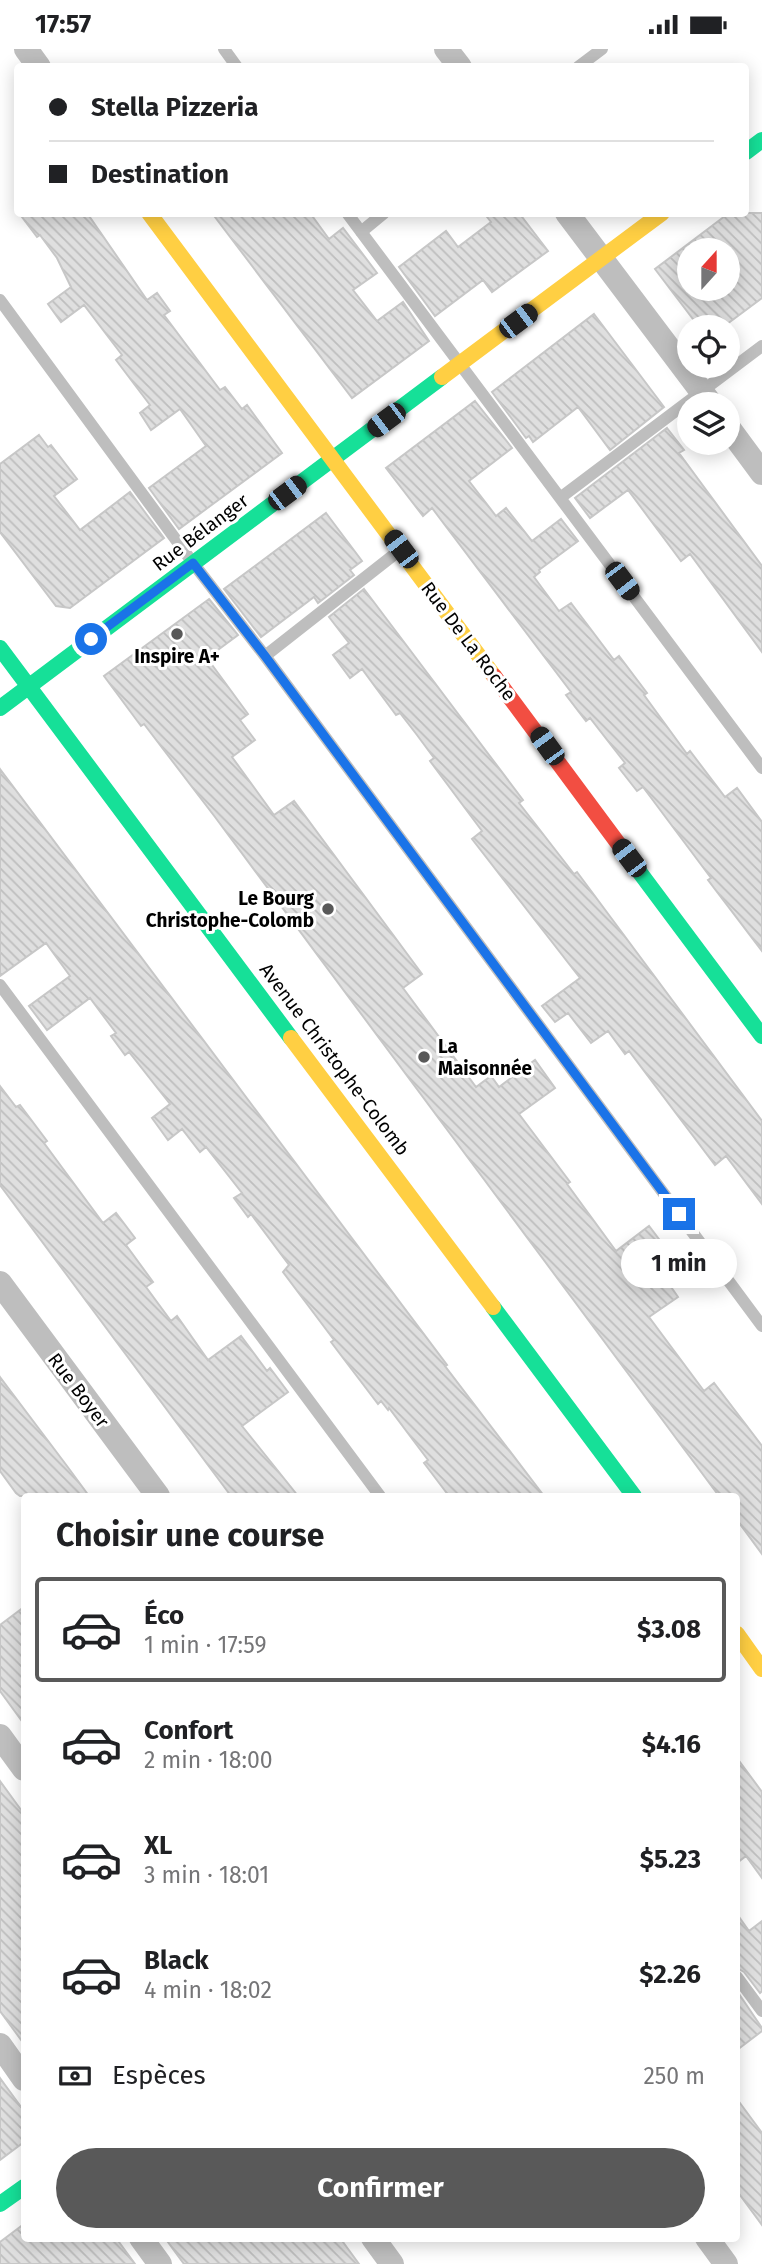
<!DOCTYPE html>
<html lang="fr">
<meta charset="utf-8">
<style>
body{margin:0;font-family:"Fira Sans",sans-serif;background:#f6f6f6;color:#202124;height:100vh;display:flex;flex-direction:column;font-size:26px;white-space:nowrap}
*{box-sizing:border-box;margin:0}
p{font-size:23px;color:#757577}
.icon{flex:none;width:38px;height:38px;fill:none;stroke:currentColor;stroke-width:2;stroke-linecap:round;stroke-linejoin:round}
.map{position:relative;flex:1;overflow:hidden}
.sheet{position:absolute;left:21px;top:1444px;width:719px;height:749px;display:flex;flex-direction:column;background:#fff;border-radius:7px;box-shadow:0 4px 18px #0003}
.sheet>*{flex:none}
.guide{position:absolute;left:14px;top:14px;width:735px;height:154px;border-radius:7px;box-shadow:0 4px 18px #0003;display:grid;align-content:center;height:154px;padding:0 35px;background:#fff}
.needle{width:46px;rotate:21deg}
.buttons{position:absolute;left:677px;top:189px;display:grid;gap:14px}
.buttons a{display:grid;place-items:center;width:63px;height:63px;border-radius:50%;background:#fff;box-shadow:0 4px 18px #0003;font-size:35px}
.end{position:absolute;width:32px;height:32px;margin:-16px;border:9px solid #1a73e8;background:#fff;box-shadow:0 0 0 4px #fff}
.from{border-radius:50%}
.bubble{position:absolute;height:49px;border-radius:24px;background:#fff;box-shadow:0 4px 18px #0003;font-size:23px;font-weight:700;line-height:49px;text-align:center}
.car{position:absolute;width:21px;height:42px;margin:-21px -10px;border-radius:9px;box-shadow:0 0 5px 2px #0007;background:linear-gradient(#222 24%,#8ab4d8 0 40%,#222 0 76%,#8ab4d8 0 86%,#222 0)}
.guide b{display:flex;align-items:center;gap:24px;height:66px;font-size:26px}
.guide b+b{border-top:2px solid #e0e0e0}
.guide i{width:18px;height:18px;background:#202124}
ul{padding:0;list-style:none}
li{display:flex;align-items:center;gap:21px;height:105px;margin:0 14px 10px;padding:0 21px;border:4px solid transparent;border-radius:7px}
li div{flex:1}
li b{display:block;font-size:26px}
li em{font-style:normal;font-weight:700}
li.selected{border-color:#595959}
li>.icon{width:63px;height:63px;stroke-width:1.5}
h2{padding:0 35px;font-size:32px;line-height:84px}
.pay{display:flex;align-items:center;gap:18px;height:77px;padding:0 35px;font-size:26px}
.pay p{margin-inline-start:auto}
.button{display:flex;gap:14px;margin-top:auto;padding:14px 35px}
.button a{flex:1;height:80px;border-radius:42px;background:#595959;color:#fff;font-size:28px;font-weight:700;line-height:80px;text-align:center}
.status{display:flex;justify-content:space-between;align-items:center;height:49px;padding:0 35px;background:#fff;direction:ltr}
.status svg{height:19px;fill:currentColor}
.map>svg:first-child{display:block}
.building{fill:url(#building-back-hatch);stroke:#c7c7c7;stroke-width:2;fill-rule:evenodd}
.lines{fill:none;stroke-linecap:round;stroke-linejoin:round}
.lane{stroke:#bebebe;stroke-width:12}
.street{stroke:#bebebe;stroke-width:24}
.fast{stroke:#16e098;stroke-width:16}
.slow{stroke:#ffcf43;stroke-width:16}
.jam{stroke:#f24e42;stroke-width:16}
.route{stroke:#1a73e8;stroke-width:9}
.poi-dot{fill:#595959;stroke:#fff;stroke-width:2.5}
.labels{text-anchor:middle;stroke-width:6;stroke-linejoin:round;paint-order:stroke}
.street-label{font-size:19px;fill:#000;stroke:#fff}
.poi-label{font-size:19px;font-weight:bold;fill:#000;stroke:#fff}
</style>
<div class="status"><b>17:57</b><svg viewBox="0 0 49 12"><path d="M0 12V9h3v3zM5 12V6h3v6zM10 12V3h3v9zM15 12V0h3v12zM26 1h20v11H26zM47 4h2v5h-2z"/></svg></div>
<div class="map">
<svg width="762" height="2215" viewBox="0 0 762 2215">
<defs>
<pattern id="building-back-hatch" width="6" height="6" patternUnits="userSpaceOnUse" patternTransform="scale(1.75)"><rect width="6" height="6" fill="#dfdfdf"/><path d="M-1 5l2 2M0 0l6 6M5-1l2 2" fill="none" stroke="#bebebe"/></pattern>
</defs>
<rect width="100%" height="100%" fill="#fff"/>
<path class="building" d="M 19,164 L 87,164 L 147,251 L 157,244 L 170,262 L 164,266 L 220,341 L 225,338 L 242,360 L 247,356 L 282,404 L 179,480 L 149,439 L 206,397 L 180,360 L 151,381 L 140,364 L 150,356 L 116,311 L 122,306 L 84,256 L 61,273 L 48,255 L 71,238 L 57,209 L 40,186 L 37,188 Z
M 212,164 L 310,164 L 329,190 L 343,179 L 377,224 L 353,241 L 377,272 L 403,253 L 429,292 L 352,349 Z
M 484,164 L 519,164 L 548,202 L 492,243 L 483,231 L 435,267 L 399,218 L 446,182 L 458,198 L 491,173 Z
M 729,164 L 762,164 L 762,249 L 723,278 L 699,278 L 655,220 ZM 690,201 L 728,201 L 728,240 L 690,240 Z
M 594,265 L 664,358 L 610,401 L 578,358 L 533,393 L 529,387 L 526,389 L 492,343 Z
M 475,352 L 512,399 L 469,432 L 496,467 L 506,459 L 532,492 L 561,470 L 578,492 L 539,521 L 540,523 L 534,528 L 559,562 L 571,554 L 614,611 L 619,607 L 647,644 L 644,646 L 687,705 L 690,702 L 725,748 L 737,739 L 762,773 L 762,902 L 708,831 L 711,829 L 643,738 L 637,742 L 619,719 L 625,714 L 590,669 L 586,672 L 566,646 L 571,643 L 432,459 L 423,467 L 386,419 Z
M 667,379 L 684,401 L 679,404 L 762,517 L 762,603 L 690,505 L 681,512 L 628,441 L 590,469 L 575,449 Z
M 39,386 L 48,398 L 51,396 L 77,430 L 54,447 L 80,481 L 130,443 L 164,489 L 70,559 L 56,557 L 0,483 L 0,415 Z
M 326,464 L 362,512 L 350,521 L 354,526 L 318,554 L 314,548 L 261,588 L 224,540 Z
M 364,540 L 523,751 L 519,754 L 574,825 L 577,823 L 762,1072 L 762,1155 L 726,1107 L 715,1116 L 629,1002 L 625,1005 L 608,982 L 591,994 L 568,964 L 555,973 L 542,957 L 580,929 L 472,790 L 482,782 L 430,712 L 434,709 L 417,686 L 400,664 L 396,666 L 362,620 L 350,629 L 333,606 L 349,594 L 329,568 Z
M 209,550 L 238,586 L 207,609 L 248,665 L 240,671 L 255,691 L 232,708 L 274,766 L 294,752 L 422,925 L 403,939 L 476,1038 L 491,1027 L 499,1038 L 535,1011 L 555,1039 L 519,1065 L 570,1133 L 567,1135 L 616,1202 L 649,1177 L 677,1214 L 662,1225 L 678,1248 L 649,1268 L 704,1342 L 714,1334 L 762,1397 L 762,1505 L 737,1471 L 737,1447 L 719,1447 L 215,768 L 144,675 L 141,677 L 104,627 Z
M 0,720 L 447,1316 L 445,1317 L 544,1447 L 449,1447 L 424,1414 L 428,1411 L 389,1359 L 388,1361 L 381,1352 L 378,1355 L 331,1293 L 334,1291 L 283,1223 L 289,1216 L 251,1165 L 248,1168 L 234,1149 L 242,1144 L 206,1098 L 200,1103 L 182,1080 L 168,1091 L 152,1069 L 170,1055 L 129,1003 L 125,1006 L 111,987 L 116,984 L 90,949 L 47,981 L 29,957 L 70,927 L 46,894 L 0,927 Z
M 0,1037 L 16,1058 L 20,1056 L 47,1092 L 44,1094 L 103,1174 L 116,1164 L 135,1189 L 126,1196 L 153,1233 L 146,1238 L 171,1272 L 177,1267 L 208,1311 L 241,1287 L 267,1322 L 270,1319 L 288,1343 L 242,1377 L 298,1447 L 231,1447 L 0,1136 Z
M 0,1328 L 67,1417 L 89,1447 L 20,1447 L 16,1444 L 0,1422 Z
M 24,1558 L 24,1675 L 0,1642 L 0,1576 Z
M 737,1709 L 762,1743 L 762,1829 L 746,1807 L 737,1814 Z
M 0,1732 L 24,1765 L 24,1995 L 0,1962 Z
M 737,1865 L 749,1882 L 762,1872 L 762,1942 L 760,1944 L 744,1923 L 737,1919 Z
M 737,1942 L 762,1979 L 762,1982 L 737,2001 Z
M 0,2029 L 24,2062 L 24,2093 L 0,2111 Z
M 737,2050 L 762,2084 L 762,2176 L 737,2142 Z
M 24,2175 L 24,2189 L 116,2189 L 135,2215 L 0,2215 L 0,2193 Z
M 165,2189 L 340,2189 L 359,2215 L 184,2215 Z"/>
<g class="lines">
<path class="lane" d="M 224,0 L 237,18
M 578,18 L 602,0
M 347,164 L 762,719
M 361,183 L 384,164
M 0,251 L 193,514 L 265,607 L 762,1277
M 560,449 L 762,297
M 265,607 L 400,501
M 0,936 L 380,1447
M 737,1928 L 762,1962"/>
<path class="street" d="M 26,0 L 39,18
M 446,0 L 460,18
M 567,164 L 711,355
M 728,378 L 762,424
M 0,1234 L 158,1447
M 0,1687 L 24,1720
M 0,1996 L 24,2030
M 141,2189 L 160,2215
M 373,2189 L 392,2215
M 707,2189 L 726,2215"/>
<path class="fast" d="M 746,103 L 762,91
M 0,599 L 291,989
M 0,659 L 442,328
M 623,801 L 762,987
M 493,1258 L 634,1447
M 0,2155 L 24,2138"/>
<path class="slow" d="M 149,164 L 494,627
M 442,328 L 662,164
M 291,989 L 493,1258
M 737,1585 L 762,1620"/>
<path class="jam" d="M 494,627 L 623,801"/>
</g>
<g class="lines">
<path class="route" d="M 91,590 L 193,514 L 265,607 L 679,1165"/>
</g>
<g class="poi-dot">
<circle cx="177" cy="585" r="7"/>
<circle cx="328" cy="860" r="7"/>
<circle cx="424" cy="1008" r="7"/>
</g>
<g class="labels">
<g class="street-label">
<text transform="translate(200 483) rotate(-37)" y="7">Rue Bélanger</text>
<text transform="translate(469 592) rotate(53)" y="7">Rue De La Roche</text>
<text transform="translate(335 1010) rotate(53)" y="7">Avenue Christophe-Colomb</text>
<text transform="translate(79 1341) rotate(53)" y="7">Rue Boyer</text>
</g>
<g class="poi-label">
<text x="177" y="614">Inspire A+</text>
<text x="314" y="856" text-anchor="end">Le Bourg<tspan x="314" dy="22">Christophe-Colomb</tspan></text>
<text x="438" y="1004" text-anchor="start">La<tspan x="438" dy="22">Maisonnée</tspan></text>
</g>
</g>
</svg>
<div class="buttons">
<a><svg class="needle" viewBox="-14 -14 28 28"><path d="M0-13l5 13h-10z" fill="#e53935"/><path d="M0 13l5-13h-10z" fill="#757577"/></svg></a>
<a><svg class="icon" aria-label="locate" viewBox="0 0 24 24"><circle cx="12" cy="12" r="6"/><path d="M12 2v4M12 18v4M2 12h4M18 12h4"/></svg></a>
<a><svg class="icon" aria-label="layers" viewBox="0 0 24 24"><path d="M12 4l9 5-9 5-9-5zM3 14l9 5 9-5"/></svg></a>
</div>
<i class="end from" style="left:91px;top:590px"></i>
<i class="end" style="left:679px;top:1165px"></i>
<div class="bubble" style="left:621px;top:1190px;width:116px">1 min</div>
<i class="car" style="left:518px;top:272px;rotate:53deg"></i>
<i class="car" style="left:386px;top:371px;rotate:233deg"></i>
<i class="car" style="left:287px;top:444px;rotate:53deg"></i>
<i class="car" style="left:401px;top:500px;rotate:323deg"></i>
<i class="car" style="left:622px;top:532px;rotate:143deg"></i>
<i class="car" style="left:547px;top:697px;rotate:324deg"></i>
<i class="car" style="left:629px;top:809px;rotate:323deg"></i>
<div class="guide">
<b><i class="from"></i>Stella Pizzeria</b>
<b><i></i>Destination</b>
</div>
<section class="sheet">
<h2>Choisir une course</h2>
<ul>
<li class="selected"><svg class="icon" aria-label="car" viewBox="0 0 24 24"><path d="M5 17H2v-5l4-1 3-4h7l3 4 3 1v5h-3M9 17h6M6 11h13"/><circle cx="7" cy="17" r="2"/><circle cx="17" cy="17" r="2"/></svg><div><b>Éco</b><p>1 min · 17:59</p></div><em>$3.08</em></li>
<li><svg class="icon" aria-label="car" viewBox="0 0 24 24"><path d="M5 17H2v-5l4-1 3-4h7l3 4 3 1v5h-3M9 17h6M6 11h13"/><circle cx="7" cy="17" r="2"/><circle cx="17" cy="17" r="2"/></svg><div><b>Confort</b><p>2 min · 18:00</p></div><em>$4.16</em></li>
<li><svg class="icon" aria-label="car" viewBox="0 0 24 24"><path d="M5 17H2v-5l4-1 3-4h7l3 4 3 1v5h-3M9 17h6M6 11h13"/><circle cx="7" cy="17" r="2"/><circle cx="17" cy="17" r="2"/></svg><div><b>XL</b><p>3 min · 18:01</p></div><em>$5.23</em></li>
<li><svg class="icon" aria-label="car" viewBox="0 0 24 24"><path d="M5 17H2v-5l4-1 3-4h7l3 4 3 1v5h-3M9 17h6M6 11h13"/><circle cx="7" cy="17" r="2"/><circle cx="17" cy="17" r="2"/></svg><div><b>Black</b><p>4 min · 18:02</p></div><em>$2.26</em></li>
</ul>
<div class="pay"><svg class="icon" aria-label="cash" viewBox="0 0 24 24"><path d="M3 7h18v10H3z"/><circle cx="12" cy="12" r="2"/></svg>Espèces<p>250 m</p></div>
<div class="button"><a>Confirmer</a></div>
</section>
</div>
